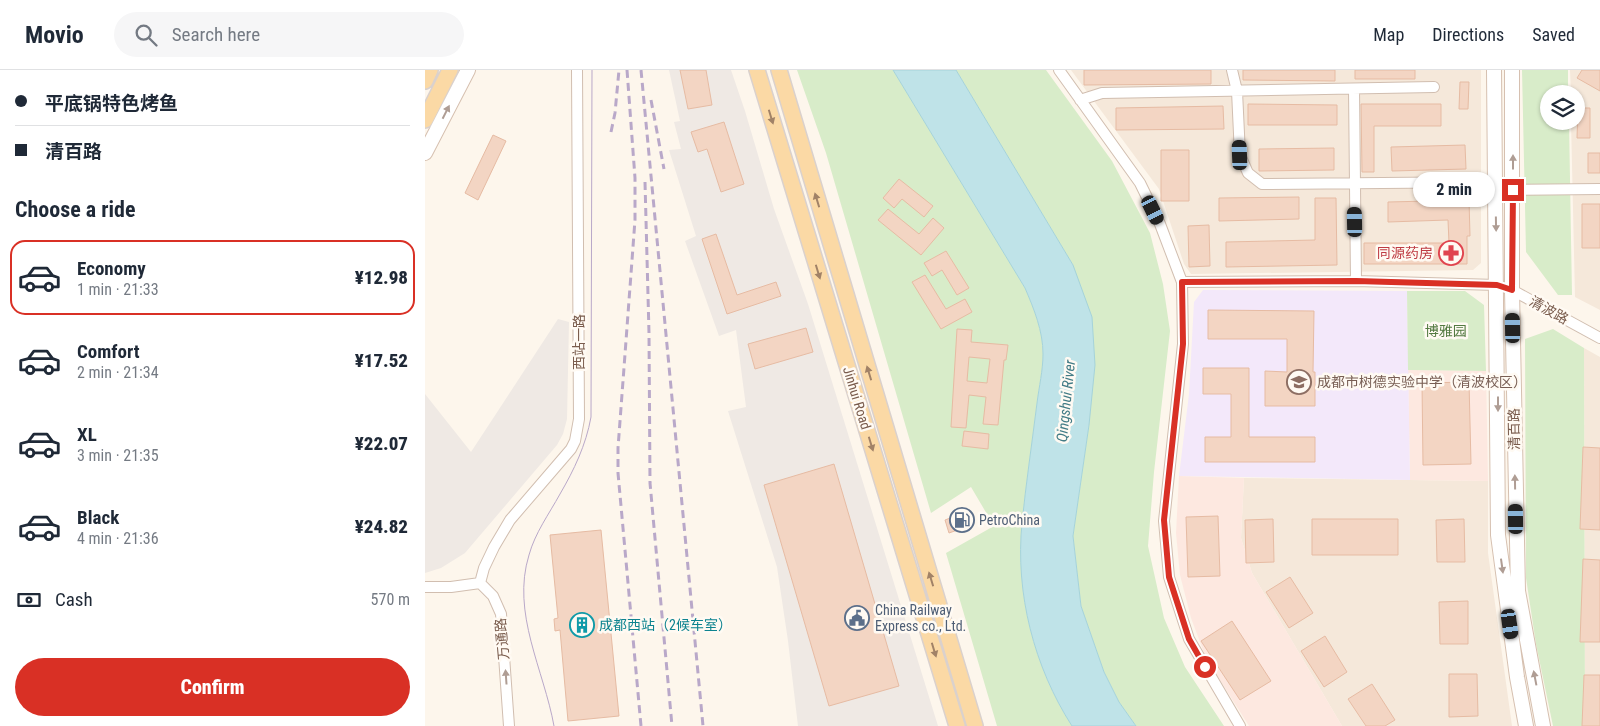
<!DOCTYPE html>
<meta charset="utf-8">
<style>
body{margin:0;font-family:"Roboto Condensed","Noto Sans SC",sans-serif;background:#f6f6f7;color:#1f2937;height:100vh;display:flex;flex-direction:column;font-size:19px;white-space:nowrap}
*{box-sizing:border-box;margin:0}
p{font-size:16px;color:#747a83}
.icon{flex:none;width:28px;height:28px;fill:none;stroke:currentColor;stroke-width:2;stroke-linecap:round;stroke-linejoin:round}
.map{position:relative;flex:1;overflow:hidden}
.panel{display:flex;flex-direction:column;background:#fff;width:425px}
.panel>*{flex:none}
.hud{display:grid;align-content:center;height:110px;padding:0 15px;background:#fff}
.controls{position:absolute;left:1115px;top:15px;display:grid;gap:10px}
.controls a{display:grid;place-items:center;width:45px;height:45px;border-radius:50%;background:#fff;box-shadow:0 1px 4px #0004;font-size:25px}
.end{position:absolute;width:22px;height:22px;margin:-11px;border:6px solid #d93025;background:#fff;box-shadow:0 0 0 2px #fff}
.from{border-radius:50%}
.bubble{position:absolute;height:35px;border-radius:18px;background:#fff;box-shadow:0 1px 4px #0004;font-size:16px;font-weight:800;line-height:35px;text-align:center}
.car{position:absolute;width:15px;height:30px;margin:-15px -8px;border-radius:6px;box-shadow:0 0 4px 1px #0007;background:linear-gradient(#222 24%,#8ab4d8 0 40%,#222 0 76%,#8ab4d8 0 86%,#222 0)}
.hud b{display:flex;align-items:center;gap:18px;height:48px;font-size:19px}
.hud b+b{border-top:1px solid #e0e1e3}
.hud i{width:12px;height:12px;background:#1f2937}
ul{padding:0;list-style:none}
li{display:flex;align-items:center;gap:15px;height:75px;margin:0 10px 8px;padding:0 5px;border:2px solid transparent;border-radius:15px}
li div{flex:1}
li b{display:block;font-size:19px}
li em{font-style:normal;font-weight:800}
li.current{border-color:#d93025}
li>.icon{width:45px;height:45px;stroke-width:1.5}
h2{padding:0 15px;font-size:22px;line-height:60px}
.pay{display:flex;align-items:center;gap:12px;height:55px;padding:0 15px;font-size:19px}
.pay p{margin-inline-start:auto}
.button{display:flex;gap:10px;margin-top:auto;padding:10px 15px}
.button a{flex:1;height:58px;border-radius:30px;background:#d93025;color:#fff;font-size:20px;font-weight:800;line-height:58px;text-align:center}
header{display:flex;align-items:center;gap:30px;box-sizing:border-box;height:70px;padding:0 25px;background:#fff;border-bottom:1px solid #e0e1e3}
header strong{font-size:24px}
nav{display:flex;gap:28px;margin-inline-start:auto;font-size:18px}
.search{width:350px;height:45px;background:#f6f6f7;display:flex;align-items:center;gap:12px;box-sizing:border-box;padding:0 18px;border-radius:28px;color:#747a83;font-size:19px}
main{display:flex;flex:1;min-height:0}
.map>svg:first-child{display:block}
.residential{fill:#f5e8da}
.commercial{fill:#fde8e0}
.industrial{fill:#efe9e4}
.education{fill:#f3e8fa}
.green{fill:#d8ecc9}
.water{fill:#bfe3e8;stroke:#a5d3da}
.building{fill:#f3d5c3;stroke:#e6bba3;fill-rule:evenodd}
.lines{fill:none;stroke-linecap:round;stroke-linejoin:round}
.street-casing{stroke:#d1beb0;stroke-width:12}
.secondary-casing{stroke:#d6c0b0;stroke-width:16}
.primary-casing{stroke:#dad1cd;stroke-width:18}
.street{stroke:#fff;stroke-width:10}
.secondary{stroke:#fff;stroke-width:14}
.primary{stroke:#fbd9a5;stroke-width:15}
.tram{stroke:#b9a8c9;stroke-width:1}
.rail{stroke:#b9a8c9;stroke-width:3;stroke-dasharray:8 5;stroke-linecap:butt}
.oneway{fill:#af9d94}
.oneway2{fill:#a18267}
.route{stroke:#d93025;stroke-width:6}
.labels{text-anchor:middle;stroke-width:5;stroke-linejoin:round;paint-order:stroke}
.health-label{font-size:14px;fill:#be3a42;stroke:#fffaf3;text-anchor:end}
.street-label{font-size:14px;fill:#7a5c4d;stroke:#fffaf3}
.park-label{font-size:14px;fill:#537a41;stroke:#fffaf3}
.education-label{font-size:14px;fill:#785e54;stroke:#fffaf3;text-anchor:start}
.service-label{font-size:14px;fill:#4e5e75;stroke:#fffaf3;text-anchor:start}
.culture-label{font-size:14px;fill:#0d838f;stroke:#fffaf3;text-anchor:start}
.water-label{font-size:15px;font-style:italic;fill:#437c86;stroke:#fffaf3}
</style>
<header>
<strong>Movio</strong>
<div class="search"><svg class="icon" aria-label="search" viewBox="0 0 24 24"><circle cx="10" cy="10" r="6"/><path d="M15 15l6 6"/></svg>Search here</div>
<nav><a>Map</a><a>Directions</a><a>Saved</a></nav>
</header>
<main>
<section class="panel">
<div class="hud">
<b><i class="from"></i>平底锅特色烤鱼</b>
<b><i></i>清百路</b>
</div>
<h2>Choose a ride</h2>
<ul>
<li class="current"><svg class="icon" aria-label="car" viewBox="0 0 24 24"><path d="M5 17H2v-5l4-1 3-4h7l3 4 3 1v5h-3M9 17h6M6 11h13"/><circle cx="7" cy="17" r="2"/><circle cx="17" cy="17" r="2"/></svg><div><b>Economy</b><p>1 min · 21:33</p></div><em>¥12.98</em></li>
<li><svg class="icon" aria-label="car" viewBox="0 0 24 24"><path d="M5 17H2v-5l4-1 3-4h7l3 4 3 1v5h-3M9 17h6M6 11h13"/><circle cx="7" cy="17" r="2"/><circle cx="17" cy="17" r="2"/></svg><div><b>Comfort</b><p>2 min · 21:34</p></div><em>¥17.52</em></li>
<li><svg class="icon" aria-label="car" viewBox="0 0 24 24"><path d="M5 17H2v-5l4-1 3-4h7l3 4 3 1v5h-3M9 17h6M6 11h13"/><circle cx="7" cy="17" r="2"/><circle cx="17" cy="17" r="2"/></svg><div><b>XL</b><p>3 min · 21:35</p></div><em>¥22.07</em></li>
<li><svg class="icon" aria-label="car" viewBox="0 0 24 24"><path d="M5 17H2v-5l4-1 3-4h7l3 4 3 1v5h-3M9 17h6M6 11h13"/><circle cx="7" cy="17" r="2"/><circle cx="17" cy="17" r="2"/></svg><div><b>Black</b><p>4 min · 21:36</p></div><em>¥24.82</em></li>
</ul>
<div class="pay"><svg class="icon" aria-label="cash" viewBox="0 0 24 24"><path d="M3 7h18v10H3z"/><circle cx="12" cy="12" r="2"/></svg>Cash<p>570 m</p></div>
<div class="button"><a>Confirm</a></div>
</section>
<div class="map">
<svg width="1175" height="656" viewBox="0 0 1175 656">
<rect width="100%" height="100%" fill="#fdf6ec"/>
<path class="residential" d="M 646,0 L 1056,0 L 1056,193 L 1048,200 L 766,204 L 759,194 L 734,119 Z
M 1145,0 L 1175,0 L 1175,240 L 1150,227 L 1146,51 L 1151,51 L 1151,24 L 1146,24 Z
M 1159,278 L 1175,287 L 1175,656 L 1160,656 Z
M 819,408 L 1063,411 L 1063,483 L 1087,656 L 917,656 L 827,503 L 816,468 Z"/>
<path class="commercial" d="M 983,300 L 1061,301 L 1063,411 L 985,410 Z
M 754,406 L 819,408 L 816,468 L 827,503 L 917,656 L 824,656 L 781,588 L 766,548 L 755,505 L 751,463 Z"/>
<path class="industrial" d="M 244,0 L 306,0 L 320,41 L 349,139 L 383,234 L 513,656 L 373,656 L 363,571 L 352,497 L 303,341 L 321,337 L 311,260 L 294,266 L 260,171 L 271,166 L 244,80 L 256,79 L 249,52 L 255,51 Z
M 133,249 L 144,252 L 142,349 L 138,364 L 132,375 L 40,483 L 16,498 L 0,503 L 0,324 L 46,382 Z"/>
<path class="education" d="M 778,220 L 982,221 L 985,410 L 754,406 L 764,324 L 769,232 Z"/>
<path class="green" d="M 372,0 L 468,0 L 600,218 C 609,239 618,261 618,284 C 618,300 614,317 612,333 C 607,373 601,413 597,453 C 590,523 609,597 647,656 L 572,656 L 521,483 L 569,456 L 546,417 L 506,443 L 401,83 Z
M 531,0 L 621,0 L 687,91 L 725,163 L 738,214 L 745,261 L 729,402 L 723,476 L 739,548 L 760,597 L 799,656 L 711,656 L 694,632 L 679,602 L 656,536 L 648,466 L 664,355 L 648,195 Z
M 1097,0 L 1143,0 L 1143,24 L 1124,24 L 1124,51 L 1144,51 L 1147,225 L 1133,225 L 1101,182 Z
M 982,221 L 1040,221 L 1059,235 L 1061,301 L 983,300 Z
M 1128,259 L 1159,278 L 1160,656 L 1128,656 L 1111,574 L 1101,508 L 1100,269 Z"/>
<path class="water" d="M 468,0 L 531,0 L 648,195 L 667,247 L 670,295 L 664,355 L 648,466 L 653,510 L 656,536 L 679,602 L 694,632 L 711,656 L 647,656 C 609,597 590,523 597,453 C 601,413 607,373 612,333 C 614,317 618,300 618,284 C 618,261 609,239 600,218 Z"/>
<path class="building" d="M 255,0 L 281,0 L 287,35 L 263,39 Z
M 659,0 L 786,0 L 786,14 L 659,15 Z
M 818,0 L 910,0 L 910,11 L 818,10 Z
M 930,0 L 990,0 L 990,9 L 930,9 Z
M 1157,0 L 1175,0 L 1175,21 L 1152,8 Z
M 1035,12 L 1044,12 L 1043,39 L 1034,39 Z
M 823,34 L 912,35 L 912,55 L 823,55 Z
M 936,34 L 1016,34 L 1016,56 L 949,56 L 949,102 L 937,102 Z
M 798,36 L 799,59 L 691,60 L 691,38 Z
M 1153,38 L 1165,38 L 1165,68 L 1152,68 Z
M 299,52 L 319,114 L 296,122 L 282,79 L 273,82 L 266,62 Z
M 68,65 L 81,71 L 53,130 L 40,123 Z
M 1040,75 L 1041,99 L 967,101 L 966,77 Z
M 909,78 L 909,100 L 834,101 L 834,79 Z
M 736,80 L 764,80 L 764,131 L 736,131 Z
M 1163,83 L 1175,83 L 1175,103 L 1163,103 Z
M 474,109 L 508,136 L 499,147 L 477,129 L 469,138 L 458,128 Z
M 874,127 L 874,149 L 794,151 L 794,128 Z
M 890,128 L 911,128 L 912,195 L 801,197 L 801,172 L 890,170 Z
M 1044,130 L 1045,166 L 1042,166 L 1042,194 L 939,194 L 939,173 L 1024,173 L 1023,150 L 963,152 L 963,132 Z
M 1157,134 L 1175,134 L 1175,178 L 1157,178 Z
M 463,139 L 494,164 L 508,148 L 519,158 L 496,185 L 453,150 Z
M 784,155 L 785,196 L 764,197 L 763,156 Z
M 291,164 L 312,225 L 351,212 L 356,226 L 302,244 L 277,169 Z
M 521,181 L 544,218 L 532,225 L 517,200 L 507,206 L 499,193 Z
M 500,205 L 521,239 L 540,229 L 547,242 L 516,259 L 487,212 Z
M 783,240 L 889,241 L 888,302 L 890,302 L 890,336 L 840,336 L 840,301 L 862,302 L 862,269 L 783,269 Z
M 381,258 L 388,282 L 330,299 L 323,274 Z
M 532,259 L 547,260 L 546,272 L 583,275 L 581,290 L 579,290 L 573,355 L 558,354 L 561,327 L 544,325 L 541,358 L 526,357 ZM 544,287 L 565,289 L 562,313 L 542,311 Z
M 778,298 L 824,298 L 824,367 L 890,367 L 890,392 L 780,392 L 780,367 L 806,367 L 806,324 L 778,324 Z
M 1044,312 L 1046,394 L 998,395 L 997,313 Z
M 539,361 L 564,364 L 563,379 L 537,376 Z
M 1158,377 L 1175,378 L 1175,460 L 1155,459 Z
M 409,394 L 474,616 L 404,636 L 339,415 Z
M 533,445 L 538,458 L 524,463 L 520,450 Z
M 793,446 L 795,506 L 763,507 L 761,447 Z
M 848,449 L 849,492 L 821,493 L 820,450 Z
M 887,449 L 973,449 L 973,485 L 887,485 Z
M 1039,449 L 1040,492 L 1012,492 L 1011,450 Z
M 176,460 L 194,646 L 143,651 L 135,560 L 130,561 L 129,549 L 133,548 L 125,465 Z
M 1158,489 L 1175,490 L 1175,572 L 1155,572 Z
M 865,507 L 888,543 L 864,558 L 841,522 Z
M 1043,531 L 1043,574 L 1015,574 L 1014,532 Z
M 807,551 L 846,611 L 815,630 L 776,571 Z
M 900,566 L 922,602 L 899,617 L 876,581 Z
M 1024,604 L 1052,604 L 1053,646 L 1024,647 Z
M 1159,605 L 1175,605 L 1175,656 L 1157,656 Z
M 947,614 L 970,650 L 960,656 L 941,656 L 923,629 Z"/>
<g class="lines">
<defs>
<path id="street" d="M 634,0 L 715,113 L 735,154 L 757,212 L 758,274 L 739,451 L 744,507 L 764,569 L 815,656
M 807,0 L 812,21 L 815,85 L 823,103 L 837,114 L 1070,112
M 929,19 L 931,211
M 655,30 L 677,23 L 1009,17
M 1087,120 L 1175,119
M 757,212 L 931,211 L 1072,215 L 1087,220 L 1175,268
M 55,513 L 59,498 L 69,477 L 85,450 L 146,379 L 150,371 L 154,349 L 152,0
M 55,513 L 68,526 L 76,544 L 84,656
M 0,517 L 26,517 L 55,513"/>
<path id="secondary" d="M 1069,0 L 1073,465 L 1092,607 L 1101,656
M 1087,0 L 1087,220 L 1093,521 L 1118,656
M 0,83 L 43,0"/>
<path id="primary" d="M 332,0 L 532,656
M 354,0 L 550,656
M 0,11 L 5,0
M 0,50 L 25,0"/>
</defs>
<use href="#street" class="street-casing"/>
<use href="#secondary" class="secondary-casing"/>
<use href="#primary" class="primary-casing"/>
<use href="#street" class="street"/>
<use href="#secondary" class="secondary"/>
<use href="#primary" class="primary"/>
<path class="tram" d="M 129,656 C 119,600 86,543 104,485 C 110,463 124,444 135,424 C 149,400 161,375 166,347 L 167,0"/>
<path class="rail" d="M 202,0 L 210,108 L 210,150 L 193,378 L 193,403 L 216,656
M 216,0 L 278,656
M 226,30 L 239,99
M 186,62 L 190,43 L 194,0
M 220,112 L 224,263 L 225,413 L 247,656"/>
</g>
<defs><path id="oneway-solid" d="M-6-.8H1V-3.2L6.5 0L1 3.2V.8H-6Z" transform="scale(1.25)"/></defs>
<g class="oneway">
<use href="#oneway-solid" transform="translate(21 42) rotate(-63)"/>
<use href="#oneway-solid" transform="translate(1088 92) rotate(-90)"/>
<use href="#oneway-solid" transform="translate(1071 154) rotate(89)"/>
<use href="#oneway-solid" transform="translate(1073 334) rotate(90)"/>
<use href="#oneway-solid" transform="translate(1090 412) rotate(-91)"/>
<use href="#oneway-solid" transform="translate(1077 496) rotate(82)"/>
<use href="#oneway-solid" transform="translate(81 607) rotate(-94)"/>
<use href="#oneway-solid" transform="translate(1110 608) rotate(-101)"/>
</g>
<g class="oneway2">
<use href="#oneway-solid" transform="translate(346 47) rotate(73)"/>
<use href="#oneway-solid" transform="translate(392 130) rotate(-107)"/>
<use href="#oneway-solid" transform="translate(393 202) rotate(73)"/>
<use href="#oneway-solid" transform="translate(444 303) rotate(-107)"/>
<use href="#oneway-solid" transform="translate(446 374) rotate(73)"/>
<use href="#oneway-solid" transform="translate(506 509) rotate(-107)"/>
<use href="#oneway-solid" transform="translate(509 580) rotate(73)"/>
</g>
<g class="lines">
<path class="route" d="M 780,597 L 764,569 L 744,507 L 739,450 L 758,274 L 757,212 L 931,211 L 1072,215 L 1087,220 L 1088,120"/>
</g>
<defs>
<symbol id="pharmacy-ring" viewBox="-11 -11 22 22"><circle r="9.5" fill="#fffaf3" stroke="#e0444e" stroke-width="1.5"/><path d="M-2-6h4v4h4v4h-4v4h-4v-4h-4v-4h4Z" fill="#e0444e"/></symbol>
<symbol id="school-ring" viewBox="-11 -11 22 22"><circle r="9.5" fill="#fffaf3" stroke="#8d6e63" stroke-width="1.5"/><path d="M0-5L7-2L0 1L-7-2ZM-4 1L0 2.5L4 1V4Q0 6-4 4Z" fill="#8d6e63"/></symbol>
<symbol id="fuel-ring" viewBox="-11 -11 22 22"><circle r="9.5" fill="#fffaf3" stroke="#5c6f8a" stroke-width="1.5"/><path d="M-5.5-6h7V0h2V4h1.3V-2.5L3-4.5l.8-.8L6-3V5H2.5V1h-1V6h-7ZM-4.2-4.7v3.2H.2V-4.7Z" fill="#5c6f8a"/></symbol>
<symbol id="civic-ring" viewBox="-11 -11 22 22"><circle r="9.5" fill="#fffaf3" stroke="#5c6f8a" stroke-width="1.5"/><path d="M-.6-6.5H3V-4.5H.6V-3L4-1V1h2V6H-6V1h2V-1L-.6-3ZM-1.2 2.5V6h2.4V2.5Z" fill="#5c6f8a"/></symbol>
<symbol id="building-ring" viewBox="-11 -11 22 22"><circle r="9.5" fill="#fffaf3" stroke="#0f9aa8" stroke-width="1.5"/><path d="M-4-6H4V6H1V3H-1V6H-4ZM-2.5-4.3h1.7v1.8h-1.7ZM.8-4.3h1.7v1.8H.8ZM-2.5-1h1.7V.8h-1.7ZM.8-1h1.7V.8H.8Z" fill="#0f9aa8"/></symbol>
</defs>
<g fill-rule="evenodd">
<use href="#pharmacy-ring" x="1012" y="169" width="28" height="28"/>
<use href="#school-ring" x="860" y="298" width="28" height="28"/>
<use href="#fuel-ring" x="523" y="436" width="28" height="28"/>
<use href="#civic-ring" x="418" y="534" width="28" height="28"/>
<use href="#building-ring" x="143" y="541" width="28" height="28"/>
</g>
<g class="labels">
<g class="health-label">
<text x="1008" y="188">同源药房</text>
</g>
<g class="street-label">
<text transform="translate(1124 240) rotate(29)" y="5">清波路</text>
<text transform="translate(154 272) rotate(-90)" y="5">西站一路</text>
<text transform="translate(432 328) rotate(73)" y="5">Jinhui Road</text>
<text transform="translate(1089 359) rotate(-91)" y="5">清百路</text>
<text transform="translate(77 569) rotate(-95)" y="5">万通路</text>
</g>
<g class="park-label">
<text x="1021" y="266">博雅园</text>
</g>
<g class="education-label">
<text x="892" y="317">成都市树德实验中学（清波校区）</text>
</g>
<g class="service-label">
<text x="554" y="455">PetroChina</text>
<text x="450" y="545">China Railway<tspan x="450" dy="16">Express co., Ltd.</tspan></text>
</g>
<g class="culture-label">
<text x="174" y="560">成都西站（2候车室）</text>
</g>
<g class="water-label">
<text transform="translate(641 331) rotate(-84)" y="5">Qingshui River</text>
</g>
</g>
</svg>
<div class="controls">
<a><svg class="icon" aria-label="layers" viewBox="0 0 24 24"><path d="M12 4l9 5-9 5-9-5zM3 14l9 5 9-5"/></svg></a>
</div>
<i class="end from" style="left:780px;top:597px"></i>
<i class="end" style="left:1088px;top:120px"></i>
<div class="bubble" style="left:988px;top:102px;width:82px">2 min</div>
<i class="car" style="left:815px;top:85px;rotate:358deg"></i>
<i class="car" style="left:728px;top:140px;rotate:154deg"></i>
<i class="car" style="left:930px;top:152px;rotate:359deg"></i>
<i class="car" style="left:1088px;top:258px;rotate:359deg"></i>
<i class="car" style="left:1091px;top:449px;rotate:359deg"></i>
<i class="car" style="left:1085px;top:554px;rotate:172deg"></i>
</div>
</main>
